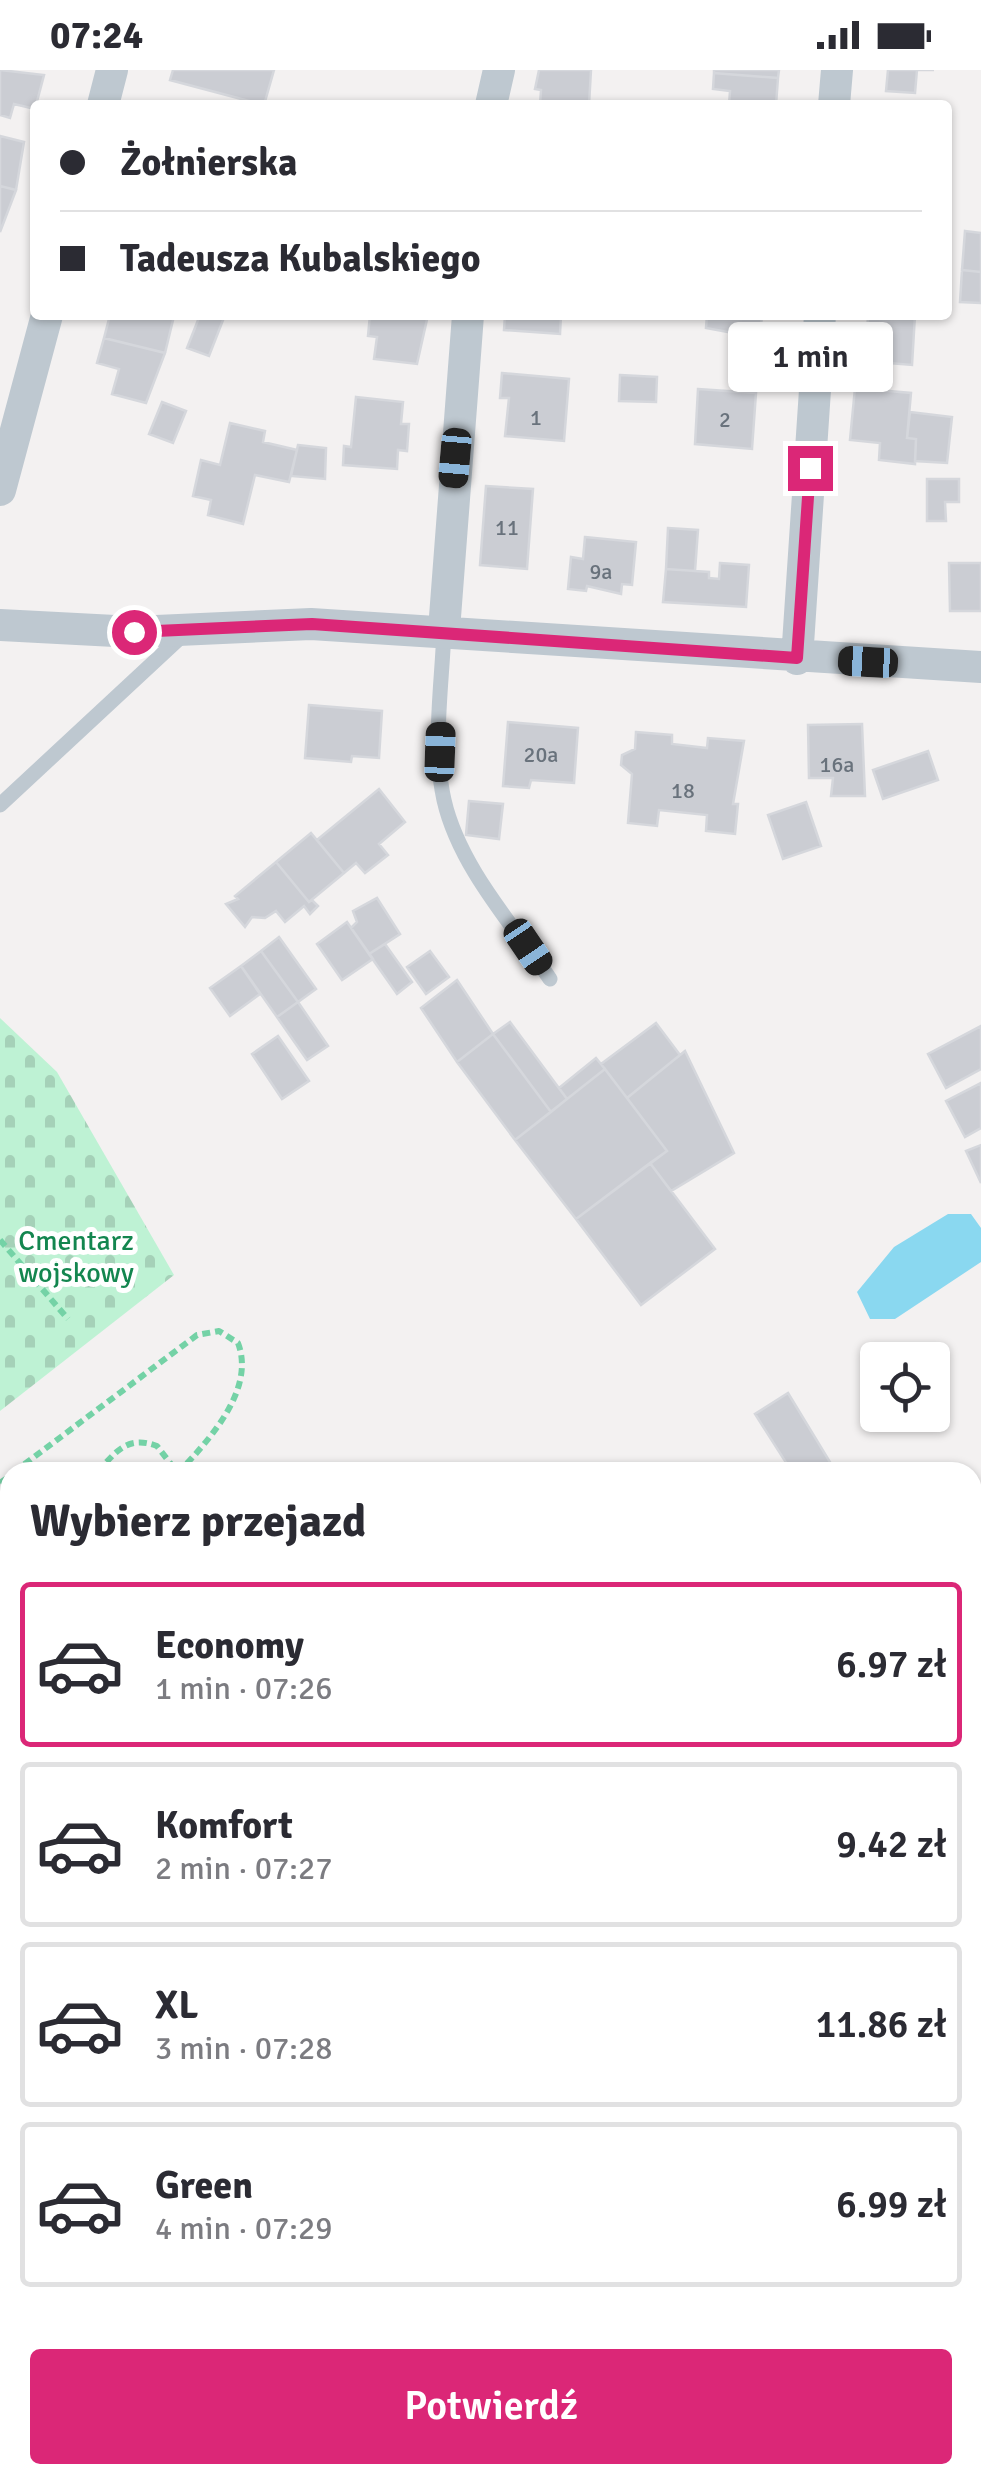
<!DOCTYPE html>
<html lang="pl">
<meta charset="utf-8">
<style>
body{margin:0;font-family:Signika,sans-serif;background:#f2f2f3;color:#2b2b33;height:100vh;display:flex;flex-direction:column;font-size:38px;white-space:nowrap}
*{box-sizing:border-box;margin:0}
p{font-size:32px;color:#7c7c81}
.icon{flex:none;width:55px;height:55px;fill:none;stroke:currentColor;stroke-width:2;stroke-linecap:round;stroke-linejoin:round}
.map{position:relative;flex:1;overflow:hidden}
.side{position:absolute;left:0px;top:1392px;width:982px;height:1022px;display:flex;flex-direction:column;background:#fff;border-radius:30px 30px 0 0;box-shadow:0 2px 8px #0004}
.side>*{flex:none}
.top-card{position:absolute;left:30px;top:30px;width:922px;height:220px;border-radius:10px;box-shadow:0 2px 8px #0004;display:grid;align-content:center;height:220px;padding:0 30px;background:#fff}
.controls{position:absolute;left:860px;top:1272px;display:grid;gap:20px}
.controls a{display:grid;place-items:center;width:90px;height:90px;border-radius:10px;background:#fff;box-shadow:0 2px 8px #0004;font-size:50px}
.end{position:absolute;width:45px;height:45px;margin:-22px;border:12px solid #db2777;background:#fff;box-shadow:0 0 0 5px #fff}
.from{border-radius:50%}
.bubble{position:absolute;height:70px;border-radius:10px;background:#fff;box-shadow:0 2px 8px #0004;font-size:32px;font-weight:600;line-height:70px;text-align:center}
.car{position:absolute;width:30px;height:60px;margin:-30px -15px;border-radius:12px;box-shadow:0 0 8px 2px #0007;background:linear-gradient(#222 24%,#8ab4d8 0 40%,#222 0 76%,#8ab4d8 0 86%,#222 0)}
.top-card b{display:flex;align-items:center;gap:35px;height:95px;font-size:38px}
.top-card b+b{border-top:2px solid #e1e1e2}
.top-card i{width:25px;height:25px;background:#2b2b33}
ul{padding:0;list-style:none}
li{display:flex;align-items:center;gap:30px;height:165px;margin:0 20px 15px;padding:0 10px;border:5px solid #e1e1e2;border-radius:10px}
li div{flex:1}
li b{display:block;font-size:38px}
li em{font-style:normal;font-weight:600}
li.selected{border-color:#db2777}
li>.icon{width:90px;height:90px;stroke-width:1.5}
h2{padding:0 30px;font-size:45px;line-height:120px}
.button{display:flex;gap:20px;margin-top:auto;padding:20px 30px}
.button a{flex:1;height:115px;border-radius:10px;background:#db2777;color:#fff;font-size:40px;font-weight:600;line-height:115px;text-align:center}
.status{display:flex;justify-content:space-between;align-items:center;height:70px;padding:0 50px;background:#fff;direction:ltr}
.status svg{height:28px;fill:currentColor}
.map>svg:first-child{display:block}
.cemetery{fill:url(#cemetery-stones)}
.water{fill:#8ad8f0}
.building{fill:#cbcdd3;stroke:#d5d7dc;stroke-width:2.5}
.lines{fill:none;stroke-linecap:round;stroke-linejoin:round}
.path{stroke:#74d2a6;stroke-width:6;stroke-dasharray:8 5;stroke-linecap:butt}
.lane{stroke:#bec8d0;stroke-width:15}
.street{stroke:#bec8d0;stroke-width:32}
.route{stroke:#db2777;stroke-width:12}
.labels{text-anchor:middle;stroke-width:10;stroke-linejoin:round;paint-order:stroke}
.number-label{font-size:22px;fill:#69727c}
.park-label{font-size:28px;fill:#13864f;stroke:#fff}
</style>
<div class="status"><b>07:24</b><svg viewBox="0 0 49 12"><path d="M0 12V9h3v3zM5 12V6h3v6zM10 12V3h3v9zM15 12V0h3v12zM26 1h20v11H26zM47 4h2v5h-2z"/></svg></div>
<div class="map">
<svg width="981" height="2414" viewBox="0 0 981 2414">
<defs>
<pattern id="cemetery-stones" width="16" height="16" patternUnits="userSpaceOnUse" patternTransform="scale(2.5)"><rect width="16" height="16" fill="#bef2d4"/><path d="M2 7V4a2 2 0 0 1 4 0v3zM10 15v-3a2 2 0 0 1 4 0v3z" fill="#a5d1b8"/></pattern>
</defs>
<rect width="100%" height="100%" fill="#f3f1f1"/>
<path class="cemetery" d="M 0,948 L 57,1002 L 174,1205 L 0,1341 Z"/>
<path class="water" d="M 948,1144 L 971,1144 L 981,1158 L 981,1192 L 895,1249 L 870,1249 L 857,1222 L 894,1177 Z
M 0,2258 L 10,2262 L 10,2372 L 0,2369 Z
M 131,2405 L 470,2405 L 493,2414 L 170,2414 Z"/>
<path class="building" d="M 0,0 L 44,5 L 35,39 L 14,34 L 10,48 L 0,45 Z
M 173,0 L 274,0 L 264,35 L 170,10 Z
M 539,0 L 591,0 L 589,35 L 540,35 L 541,20 L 535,19 Z
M 714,0 L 779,0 L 778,8 L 714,3 Z
M 888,0 L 934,0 L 917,0 L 915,23 L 886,21 Z
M 714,3 L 778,8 L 776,35 L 729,35 L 730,21 L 713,19 Z
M 0,66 L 24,72 L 16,120 L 0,116 Z
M 0,116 L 16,120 L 0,162 Z
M 965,161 L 981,163 L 981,202 L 962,200 Z
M 962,200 L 981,202 L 981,233 L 960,232 Z
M 110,245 L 174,246 L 165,283 L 104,268 Z
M 200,245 L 225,245 L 209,286 L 187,278 Z
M 370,245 L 428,245 L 417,294 L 374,289 L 377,267 L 368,266 Z
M 505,245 L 561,245 L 560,264 L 504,260 Z
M 707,245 L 762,245 L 760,268 L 706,258 Z
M 868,245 L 915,245 L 912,295 L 877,292 L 876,273 L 883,273 L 883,265 L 867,263 Z
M 104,268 L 165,283 L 146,333 L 112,324 L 119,299 L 97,293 Z
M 502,303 L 569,309 L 564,371 L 505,366 L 509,328 L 500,328 Z
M 620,305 L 657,307 L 656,332 L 619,331 Z
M 855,318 L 911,323 L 907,368 L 916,369 L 915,394 L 879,390 L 880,373 L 850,370 Z
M 698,319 L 756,323 L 752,379 L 695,374 Z
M 356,327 L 403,332 L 401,354 L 409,354 L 407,381 L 398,380 L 397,399 L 343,395 L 344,376 L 351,377 Z
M 162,332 L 186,341 L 173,373 L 149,364 Z
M 910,342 L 952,347 L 947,393 L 915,391 L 916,369 L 907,368 Z
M 230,353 L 265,361 L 263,372 L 297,380 L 289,412 L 255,405 L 243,454 L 208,445 L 211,430 L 193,426 L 201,390 L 220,395 Z
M 298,375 L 326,378 L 325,409 L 291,406 Z
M 927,409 L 959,409 L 959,432 L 945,432 L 946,451 L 927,451 Z
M 486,416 L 533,419 L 527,499 L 480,495 Z
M 668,458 L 698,460 L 695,501 L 666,499 Z
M 585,467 L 636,472 L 632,515 L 622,514 L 621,524 L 587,516 L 586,521 L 568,519 L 571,487 L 583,489 Z
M 720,493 L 749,495 L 746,537 L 663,532 L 666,499 L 709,502 L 709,508 L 719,509 Z
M 949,493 L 981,493 L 981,541 L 950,541 Z
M 309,635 L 382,641 L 379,688 L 352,686 L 351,692 L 305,688 Z
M 508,652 L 578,658 L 574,713 L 531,710 L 529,718 L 503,716 Z
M 862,654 L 865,726 L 831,726 L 833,708 L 809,708 L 808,655 Z
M 636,662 L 672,665 L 672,674 L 707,678 L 708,668 L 744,671 L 733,734 L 738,734 L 735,764 L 706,761 L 707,745 L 659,740 L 657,756 L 628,753 L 632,704 L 621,695 L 622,685 L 635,679 Z
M 928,681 L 938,710 L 883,729 L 873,700 Z
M 379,719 L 405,752 L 379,774 L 388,785 L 365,803 L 356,793 L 344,803 L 317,770 Z
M 469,731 L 503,734 L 499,769 L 466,765 Z
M 806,732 L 821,776 L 783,789 L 768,745 Z
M 311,763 L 344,803 L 309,832 L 276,792 Z
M 276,792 L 309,832 L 312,830 L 318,836 L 310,844 L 304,836 L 285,852 L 276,841 L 265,848 L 252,847 L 245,857 L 226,834 L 238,829 L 235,826 Z
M 377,828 L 400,864 L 369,884 L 351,858 L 357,852 L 353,841 Z
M 347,852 L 373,889 L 342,910 L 317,874 Z
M 279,867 L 316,919 L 298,932 L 261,881 Z
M 385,874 L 412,912 L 397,924 L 369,884 Z
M 261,881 L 298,932 L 277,947 L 241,896 Z
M 430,881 L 449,907 L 426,924 L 407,897 Z
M 241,896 L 260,924 L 230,946 L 210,918 Z
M 457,910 L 493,964 L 457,992 L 421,938 Z
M 298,932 L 328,976 L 307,990 L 277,947 Z
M 510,952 L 567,1029 L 551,1042 L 493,964 Z
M 656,953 L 680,985 L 627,1028 L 601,994 Z
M 981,956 L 981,999 L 946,1018 L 928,984 Z
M 493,964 L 551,1042 L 515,1070 L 457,992 Z
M 278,966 L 309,1011 L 282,1029 L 252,984 Z
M 685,981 L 734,1083 L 671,1121 L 650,1093 L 667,1081 L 627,1028 Z
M 596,988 L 605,999 L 567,1029 L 559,1018 Z
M 605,999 L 667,1081 L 576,1149 L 515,1070 Z
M 981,1013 L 981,1058 L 965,1067 L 946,1031 Z
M 981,1075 L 981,1113 L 966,1081 Z
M 650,1093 L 715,1179 L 641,1235 L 576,1149 Z
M 788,1323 L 833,1397 L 824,1402 L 792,1402 L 755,1344 Z
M 975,1555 L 981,1576 L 972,1581 L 972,1557 Z
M 981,1576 L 981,1654 L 972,1642 L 972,1581 Z"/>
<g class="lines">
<path class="path" d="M 0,1170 L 68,1249
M 14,1402 L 197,1265 L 219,1261 L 238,1273 C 256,1320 208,1371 179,1402
M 98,1402 C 116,1381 128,1365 157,1376 L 177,1402
M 0,1413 L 10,1406
M 0,1483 L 9,1519
M 0,1483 L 10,1479
M 0,2135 L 10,2138
M 863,2405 L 892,2414"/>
<path class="lane" d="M 444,560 C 442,615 432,676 444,730 C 459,796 512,854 550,909
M 0,735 L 183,565"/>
<path class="street" d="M 103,35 L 112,0
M 491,35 L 499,0
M 834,35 L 837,0
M 0,420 L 47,245
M 0,555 L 134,562 L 311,554 L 981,597
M 444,560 L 468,245
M 797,589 L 820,245"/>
</g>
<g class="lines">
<path class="route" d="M 134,562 L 312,554 L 797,588 L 810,398"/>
</g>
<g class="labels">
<g class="number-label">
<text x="536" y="355">1</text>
<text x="725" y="357">2</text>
<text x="507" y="465">11</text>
<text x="601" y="509">9a</text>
<text x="541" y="692">20a</text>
<text x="837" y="702">16a</text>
<text x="683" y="728">18</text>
</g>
<g class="park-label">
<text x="76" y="1180">Cmentarz<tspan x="76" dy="32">wojskowy</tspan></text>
</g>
</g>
</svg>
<div class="controls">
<a><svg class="icon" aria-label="locate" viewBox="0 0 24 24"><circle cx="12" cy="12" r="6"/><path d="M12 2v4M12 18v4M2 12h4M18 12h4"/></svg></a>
</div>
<i class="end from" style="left:134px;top:562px"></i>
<i class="end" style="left:810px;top:398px"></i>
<div class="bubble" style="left:728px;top:252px;width:165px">1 min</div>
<i class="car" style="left:455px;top:388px;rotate:185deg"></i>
<i class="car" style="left:868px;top:592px;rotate:273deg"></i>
<i class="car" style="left:440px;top:682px;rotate:2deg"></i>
<i class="car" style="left:528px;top:877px;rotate:146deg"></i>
<div class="top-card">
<b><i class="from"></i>Żołnierska</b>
<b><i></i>Tadeusza Kubalskiego</b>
</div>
<section class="side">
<h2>Wybierz przejazd</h2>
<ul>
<li class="selected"><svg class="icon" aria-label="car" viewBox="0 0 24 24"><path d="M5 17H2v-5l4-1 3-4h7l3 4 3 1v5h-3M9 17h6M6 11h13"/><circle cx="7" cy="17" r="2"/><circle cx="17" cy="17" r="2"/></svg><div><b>Economy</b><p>1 min · 07:26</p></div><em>6.97 zł</em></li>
<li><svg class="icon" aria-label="car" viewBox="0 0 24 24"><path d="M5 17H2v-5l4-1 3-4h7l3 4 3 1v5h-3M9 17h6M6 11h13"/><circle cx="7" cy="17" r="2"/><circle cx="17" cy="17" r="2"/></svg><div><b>Komfort</b><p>2 min · 07:27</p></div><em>9.42 zł</em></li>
<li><svg class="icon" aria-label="car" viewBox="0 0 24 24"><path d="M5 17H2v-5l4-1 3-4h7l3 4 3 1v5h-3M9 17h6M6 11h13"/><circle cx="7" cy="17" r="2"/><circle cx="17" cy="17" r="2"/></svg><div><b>XL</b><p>3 min · 07:28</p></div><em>11.86 zł</em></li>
<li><svg class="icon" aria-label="car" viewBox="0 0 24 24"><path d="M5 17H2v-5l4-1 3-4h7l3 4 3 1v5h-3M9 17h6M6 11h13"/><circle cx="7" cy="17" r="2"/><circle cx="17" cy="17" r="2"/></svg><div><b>Green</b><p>4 min · 07:29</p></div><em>6.99 zł</em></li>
</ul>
<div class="button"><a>Potwierdź</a></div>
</section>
</div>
